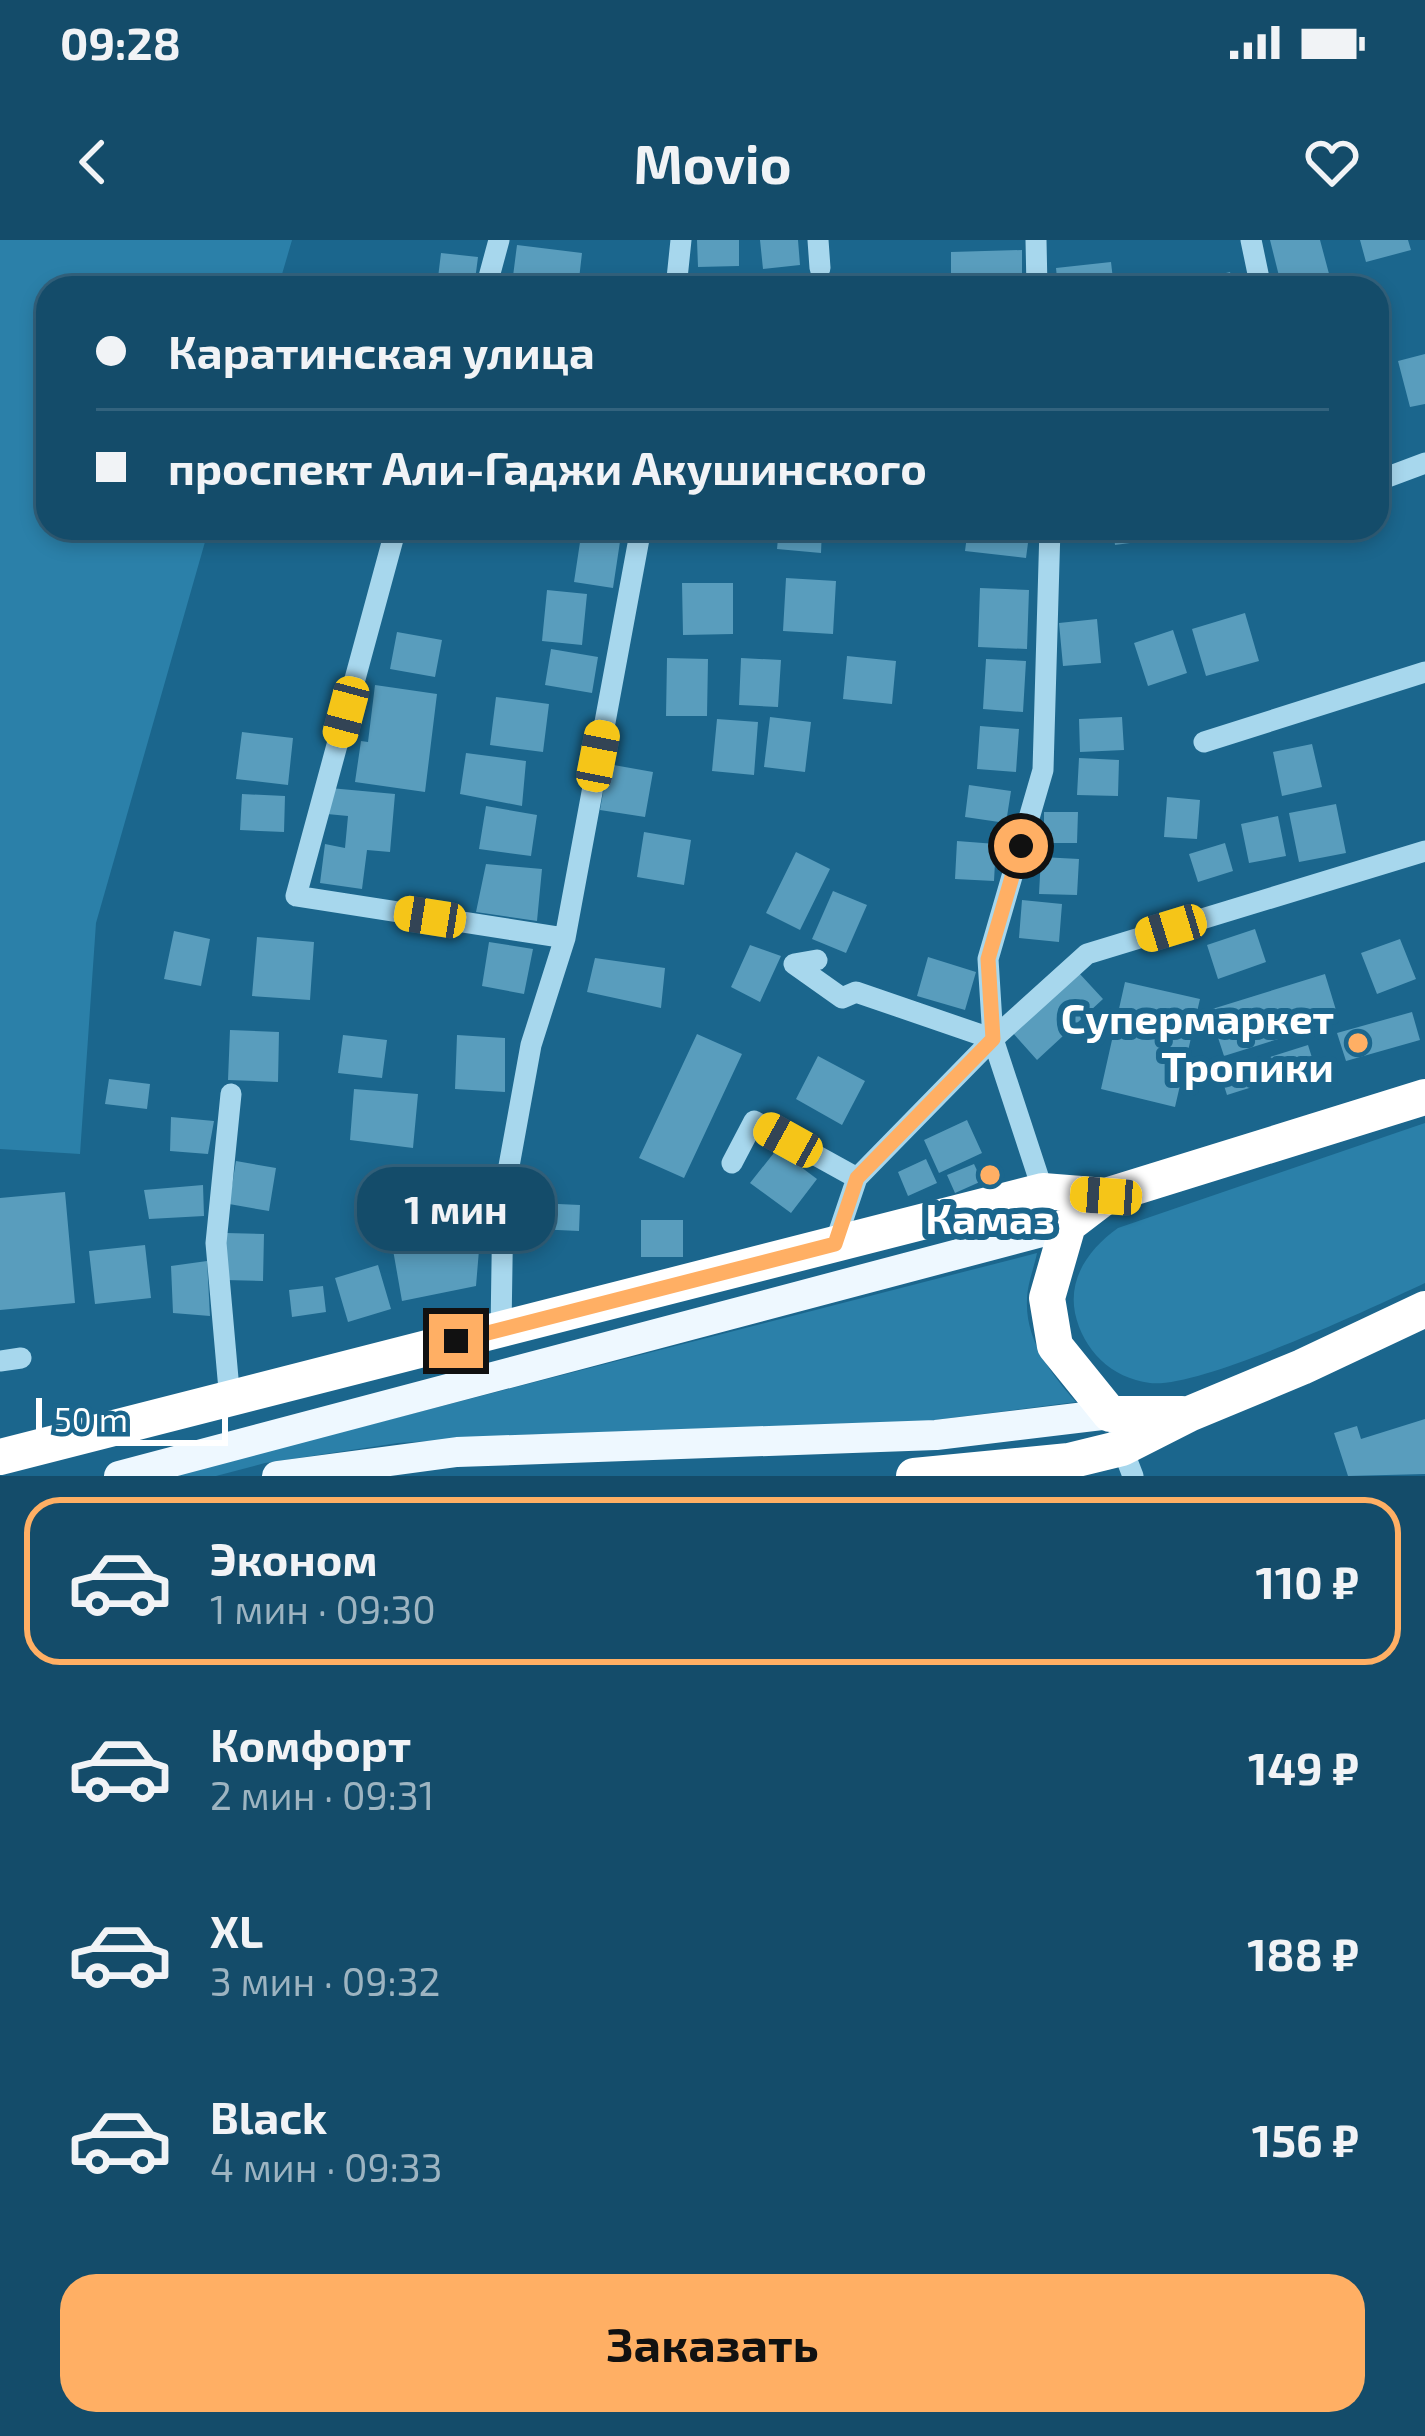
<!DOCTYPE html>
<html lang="ru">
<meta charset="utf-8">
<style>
body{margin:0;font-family:"Exo 2",sans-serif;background:#215672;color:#f1f3f6;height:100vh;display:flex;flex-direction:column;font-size:45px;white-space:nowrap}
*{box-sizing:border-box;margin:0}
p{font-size:39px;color:#9db4c1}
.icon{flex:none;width:66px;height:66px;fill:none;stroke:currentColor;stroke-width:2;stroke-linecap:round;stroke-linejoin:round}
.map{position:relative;height:1236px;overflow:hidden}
.sheet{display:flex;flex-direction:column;background:#144c6a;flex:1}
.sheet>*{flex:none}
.hud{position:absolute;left:36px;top:36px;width:1353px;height:264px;border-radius:36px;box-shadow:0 6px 18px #0003,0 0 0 3px #33637e;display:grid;align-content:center;height:264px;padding:0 60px;background:#144c6a}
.scale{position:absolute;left:36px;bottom:30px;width:192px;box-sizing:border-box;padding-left:12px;border:6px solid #fff;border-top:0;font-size:33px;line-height:42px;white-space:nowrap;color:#fff;-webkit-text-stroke:9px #1b668d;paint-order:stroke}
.end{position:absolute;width:54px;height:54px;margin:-27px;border:15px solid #ffaf64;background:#111;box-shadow:0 0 0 6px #111}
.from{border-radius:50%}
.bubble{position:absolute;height:84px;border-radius:36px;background:#144c6a;box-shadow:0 6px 18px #0003,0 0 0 3px #33637e;font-size:39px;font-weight:700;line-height:84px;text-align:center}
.car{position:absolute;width:36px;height:72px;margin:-36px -18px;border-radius:15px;box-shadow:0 0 9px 3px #0007;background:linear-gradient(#f5c518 24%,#345 0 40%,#f5c518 0 76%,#345 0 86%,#f5c518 0)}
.hud b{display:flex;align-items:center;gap:42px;height:114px;font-size:45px}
.hud b+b{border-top:3px solid #33637e}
.hud i{width:30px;height:30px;background:#f1f3f6}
ul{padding:21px 0 0;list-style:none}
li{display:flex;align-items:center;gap:36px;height:168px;margin:0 24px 18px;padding:0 36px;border:6px solid transparent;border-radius:36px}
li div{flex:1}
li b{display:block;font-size:45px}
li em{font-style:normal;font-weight:700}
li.current{border-color:#ffaf64}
li>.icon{width:108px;height:108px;stroke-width:1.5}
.button{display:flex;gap:24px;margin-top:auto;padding:24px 60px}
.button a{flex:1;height:138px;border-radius:36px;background:#ffaf64;color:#111;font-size:48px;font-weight:700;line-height:138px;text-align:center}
.status{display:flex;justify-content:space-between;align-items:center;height:84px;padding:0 60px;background:#144c6a;direction:ltr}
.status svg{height:33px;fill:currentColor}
header{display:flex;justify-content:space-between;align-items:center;height:156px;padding:0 60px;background:#144c6a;font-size:54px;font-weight:700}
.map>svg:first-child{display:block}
.green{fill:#2b80a9}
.building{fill:#599dbd}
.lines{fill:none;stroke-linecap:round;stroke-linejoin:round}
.minor{stroke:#a7d7ed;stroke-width:21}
.major{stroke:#eef8ff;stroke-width:30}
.highway{stroke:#fff;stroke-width:36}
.route{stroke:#ffaf64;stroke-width:15}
.poi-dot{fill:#ffaf64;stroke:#1b668d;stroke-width:4.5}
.labels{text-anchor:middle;stroke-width:12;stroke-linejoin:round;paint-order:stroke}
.poi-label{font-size:42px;font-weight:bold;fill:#fff;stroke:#1b668d;text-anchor:end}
</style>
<div class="status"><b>09:28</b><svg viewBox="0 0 49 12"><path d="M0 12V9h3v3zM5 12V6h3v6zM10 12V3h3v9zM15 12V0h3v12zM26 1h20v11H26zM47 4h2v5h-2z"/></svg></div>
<header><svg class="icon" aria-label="back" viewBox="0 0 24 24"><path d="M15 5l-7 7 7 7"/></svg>Movio<svg class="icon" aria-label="heart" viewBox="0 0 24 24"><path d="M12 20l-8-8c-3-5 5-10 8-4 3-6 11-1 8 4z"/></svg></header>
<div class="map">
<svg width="1425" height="1236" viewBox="0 0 1425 1236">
<rect width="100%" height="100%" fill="#1b668d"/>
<path class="green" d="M 0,0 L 292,0 L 278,48 L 48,48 L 48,288 L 209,288 L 96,683 L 80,914 L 0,909 Z
M 1425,883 L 1425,1043 C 1374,1067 1199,1149 1150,1143 C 1111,1138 1083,1110 1075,1073 C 1068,1037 1090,1008 1118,988 Z
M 1037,1013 C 1034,1028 1027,1045 1027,1060 C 1025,1100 1051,1134 1076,1162 L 927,1181 L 520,1195 L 398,1203 L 265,1223 L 216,1236 L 170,1236 Z"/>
<path class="building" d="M 697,0 L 739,0 L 739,26 L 698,27 Z
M 760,0 L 798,0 L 800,25 L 763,29 Z
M 1270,0 L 1320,0 L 1332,45 L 1282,48 Z
M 1360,0 L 1408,0 L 1411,10 L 1366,22 Z
M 517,5 L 582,13 L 578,48 L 512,44 Z
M 1022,10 L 1022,48 L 951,48 L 951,12 Z
M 441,13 L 478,17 L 474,48 L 437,46 Z
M 1111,22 L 1114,48 L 1058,48 L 1056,28 Z
M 1230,32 L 1234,48 L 1172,48 L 1172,46 Z
M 1425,114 L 1425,164 L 1410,167 L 1398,121 Z
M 779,288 L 822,288 L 821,313 L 777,309 Z
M 968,288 L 1030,288 L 1026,318 L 965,311 Z
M 1113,288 L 1150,288 L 1152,300 L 1115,305 Z
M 582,289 L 621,295 L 613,348 L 574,342 Z
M 786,338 L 836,341 L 833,394 L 783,391 Z
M 682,343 L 733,343 L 733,394 L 683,395 Z
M 980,348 L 1029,350 L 1027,409 L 978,407 Z
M 547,350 L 587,354 L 582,405 L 542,401 Z
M 1245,373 L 1259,421 L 1206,436 L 1192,389 Z
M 1097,379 L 1101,423 L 1063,426 L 1059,383 Z
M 1173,390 L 1187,433 L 1148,446 L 1134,403 Z
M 397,392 L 442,400 L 435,437 L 390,429 Z
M 551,409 L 598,417 L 592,453 L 545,445 Z
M 847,416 L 896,421 L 892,464 L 843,459 Z
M 667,418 L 708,419 L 707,476 L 666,476 Z
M 741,418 L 781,420 L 778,467 L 739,465 Z
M 986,419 L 1026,421 L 1023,472 L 983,469 Z
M 375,445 L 437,454 L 425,552 L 355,542 L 361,501 L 368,502 Z
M 496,457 L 549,464 L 543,512 L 490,505 Z
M 770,477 L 811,482 L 805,532 L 764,527 Z
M 1122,477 L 1124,510 L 1080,512 L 1079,479 Z
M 717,479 L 758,482 L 754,535 L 712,531 Z
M 980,486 L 1019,489 L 1016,532 L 977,529 Z
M 242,492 L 293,498 L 288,545 L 236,539 Z
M 1312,504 L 1322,547 L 1282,556 L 1273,512 Z
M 466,513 L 526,521 L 522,566 L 460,554 Z
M 1079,518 L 1119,520 L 1118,556 L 1077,555 Z
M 608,524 L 653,532 L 645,577 L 600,570 Z
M 969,545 L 1011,551 L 1006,583 L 965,577 Z
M 330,548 L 395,554 L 390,612 L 367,610 L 362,649 L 320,643 L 325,604 L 345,608 L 348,576 L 327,574 Z
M 242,554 L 285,556 L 284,592 L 240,590 Z
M 1167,557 L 1200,560 L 1197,599 L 1164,597 Z
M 1336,564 L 1346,613 L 1299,622 L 1289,573 Z
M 486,566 L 537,575 L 531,616 L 479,609 Z
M 1044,572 L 1078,572 L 1077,603 L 1044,603 Z
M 1278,576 L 1286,616 L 1249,623 L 1241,584 Z
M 644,592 L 691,600 L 684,645 L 637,637 Z
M 957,601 L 996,604 L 994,641 L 955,639 Z
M 1225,603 L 1233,631 L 1198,642 L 1189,614 Z
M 796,612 L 830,629 L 800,690 L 766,673 Z
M 1041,617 L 1079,619 L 1077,655 L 1039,654 Z
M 486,624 L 542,629 L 537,681 L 476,672 Z
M 833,651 L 867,665 L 846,713 L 812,699 Z
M 1022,660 L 1062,664 L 1059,702 L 1019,698 Z
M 1255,689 L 1266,722 L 1218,739 L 1207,705 Z
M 174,691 L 210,699 L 201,746 L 164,739 Z
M 257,697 L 314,702 L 310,760 L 252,756 Z
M 1400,699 L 1416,739 L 1377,754 L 1361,713 Z
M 489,702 L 533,709 L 524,754 L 482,746 Z
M 750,705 L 781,716 L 760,762 L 731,747 Z
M 928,717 L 976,732 L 965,770 L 917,756 Z
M 595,718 L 665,728 L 661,768 L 587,752 Z
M 1079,733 L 1103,759 L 1037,820 L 1013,793 Z
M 1325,734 L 1339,780 L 1224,816 L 1209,770 Z
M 1125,742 L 1200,759 L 1175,867 L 1101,849 Z
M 1412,772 L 1420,800 L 1346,821 L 1337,793 Z
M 230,790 L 279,792 L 278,842 L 228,840 Z
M 697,794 L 742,814 L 684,938 L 639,918 Z
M 343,795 L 387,800 L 382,838 L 338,833 Z
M 457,795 L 505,798 L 505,852 L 455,849 Z
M 1308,805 L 1315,827 L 1227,855 L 1220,833 Z
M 818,816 L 865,841 L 842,885 L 796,859 Z
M 109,839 L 150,844 L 147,869 L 105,864 Z
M 354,849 L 418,854 L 413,908 L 350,900 Z
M 171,877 L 214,881 L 208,914 L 170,911 Z
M 967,880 L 982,913 L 939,933 L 924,900 Z
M 777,909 L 817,939 L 791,973 L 750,943 Z
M 926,919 L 937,943 L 908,956 L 898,932 Z
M 236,921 L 276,928 L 269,971 L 229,964 Z
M 974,924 L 982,941 L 955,953 L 947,935 Z
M 203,945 L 204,976 L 149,979 L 144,950 Z
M 65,952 L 75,1063 L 0,1070 L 0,958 Z
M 515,962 L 580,965 L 579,991 L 514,988 Z
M 482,974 L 476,1046 L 402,1061 L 389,987 Z
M 641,980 L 683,980 L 683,1017 L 641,1017 Z
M 226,993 L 264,994 L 263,1041 L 225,1040 Z
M 145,1005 L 151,1058 L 95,1064 L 89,1011 Z
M 207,1021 L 210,1076 L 173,1073 L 171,1026 Z
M 378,1025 L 391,1069 L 348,1082 L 335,1038 Z
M 323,1046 L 326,1072 L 292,1077 L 289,1050 Z
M 1425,1179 L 1425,1234 L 1348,1236 L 1334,1193 L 1357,1186 L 1361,1199 Z"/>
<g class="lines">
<path class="minor" d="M 818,0 L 820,28
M 1036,0 L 1037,48
M 1251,0 L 1261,48
M 486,48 L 499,0
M 676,48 L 681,0
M 1377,241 L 1425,223
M 396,288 L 296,656 L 565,698
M 1204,502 L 1425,432
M 817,720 L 794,724 L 842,758 L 856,752 L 993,799
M 732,923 L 754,881 L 857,938
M 1043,951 L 993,799 L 988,719 L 1043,530 L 1050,288
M 835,1003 L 857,938 L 993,799 L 1087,714 L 1425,611
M 501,1089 L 503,959 L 531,805 L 565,698 L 641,288
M 0,1121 L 21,1118
M 230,1161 L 216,1003 L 231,854
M 1118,1197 L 1133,1236"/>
<path class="major" d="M 119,1236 L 1068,985
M 277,1236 L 457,1212 L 936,1195 L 1110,1174"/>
<path class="highway" d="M 1106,956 L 1068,985 L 1047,1058 L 1055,1106 L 1110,1174 L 1182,1174
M 0,1217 L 1043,951 L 1106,956 L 1425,857
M 914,1236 L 1069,1221 L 1122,1208 L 1189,1174 L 1302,1127 L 1425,1069"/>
</g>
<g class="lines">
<path class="route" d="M 456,1101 L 835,1004 L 857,938 L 993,799 L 988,719 L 1021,606"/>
</g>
<g class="poi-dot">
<circle cx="1358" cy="803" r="12"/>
<circle cx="990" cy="935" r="12"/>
</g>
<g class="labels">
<g class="poi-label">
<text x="1334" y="794">Супермаркет<tspan x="1334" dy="48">Тропики</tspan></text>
<text x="990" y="994" text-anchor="middle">Камаз</text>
</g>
</g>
</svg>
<div class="scale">50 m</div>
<i class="end from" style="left:1021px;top:606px"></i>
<i class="end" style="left:456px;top:1101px"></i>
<div class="bubble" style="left:357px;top:927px;width:198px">1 мин</div>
<i class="car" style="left:346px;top:472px;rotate:195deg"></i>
<i class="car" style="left:598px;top:516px;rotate:11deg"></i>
<i class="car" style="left:430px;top:677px;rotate:279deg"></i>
<i class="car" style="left:1171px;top:688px;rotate:253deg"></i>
<i class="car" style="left:788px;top:900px;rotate:299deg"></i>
<i class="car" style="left:1106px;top:956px;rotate:274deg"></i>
<div class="hud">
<b><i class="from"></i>Каратинская улица</b>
<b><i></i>проспект Али-Гаджи Акушинского</b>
</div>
</div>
<section class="sheet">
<ul>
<li class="current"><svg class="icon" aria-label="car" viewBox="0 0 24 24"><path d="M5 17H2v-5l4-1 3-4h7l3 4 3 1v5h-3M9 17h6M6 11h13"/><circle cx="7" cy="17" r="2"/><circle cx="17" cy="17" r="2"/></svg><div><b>Эконом</b><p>1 мин · 09:30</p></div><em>110 ₽</em></li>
<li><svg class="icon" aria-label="car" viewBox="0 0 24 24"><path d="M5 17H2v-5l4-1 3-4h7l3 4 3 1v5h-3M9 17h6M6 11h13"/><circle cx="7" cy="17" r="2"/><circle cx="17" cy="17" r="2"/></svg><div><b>Комфорт</b><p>2 мин · 09:31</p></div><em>149 ₽</em></li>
<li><svg class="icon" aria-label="car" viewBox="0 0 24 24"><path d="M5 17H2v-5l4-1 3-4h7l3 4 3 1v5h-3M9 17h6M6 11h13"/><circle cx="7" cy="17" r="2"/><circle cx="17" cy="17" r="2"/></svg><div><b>XL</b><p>3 мин · 09:32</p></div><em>188 ₽</em></li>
<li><svg class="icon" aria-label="car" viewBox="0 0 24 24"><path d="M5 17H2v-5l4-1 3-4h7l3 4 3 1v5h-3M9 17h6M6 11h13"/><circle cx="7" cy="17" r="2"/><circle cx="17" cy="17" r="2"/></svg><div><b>Black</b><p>4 мин · 09:33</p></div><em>156 ₽</em></li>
</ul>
<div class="button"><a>Заказать</a></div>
</section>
